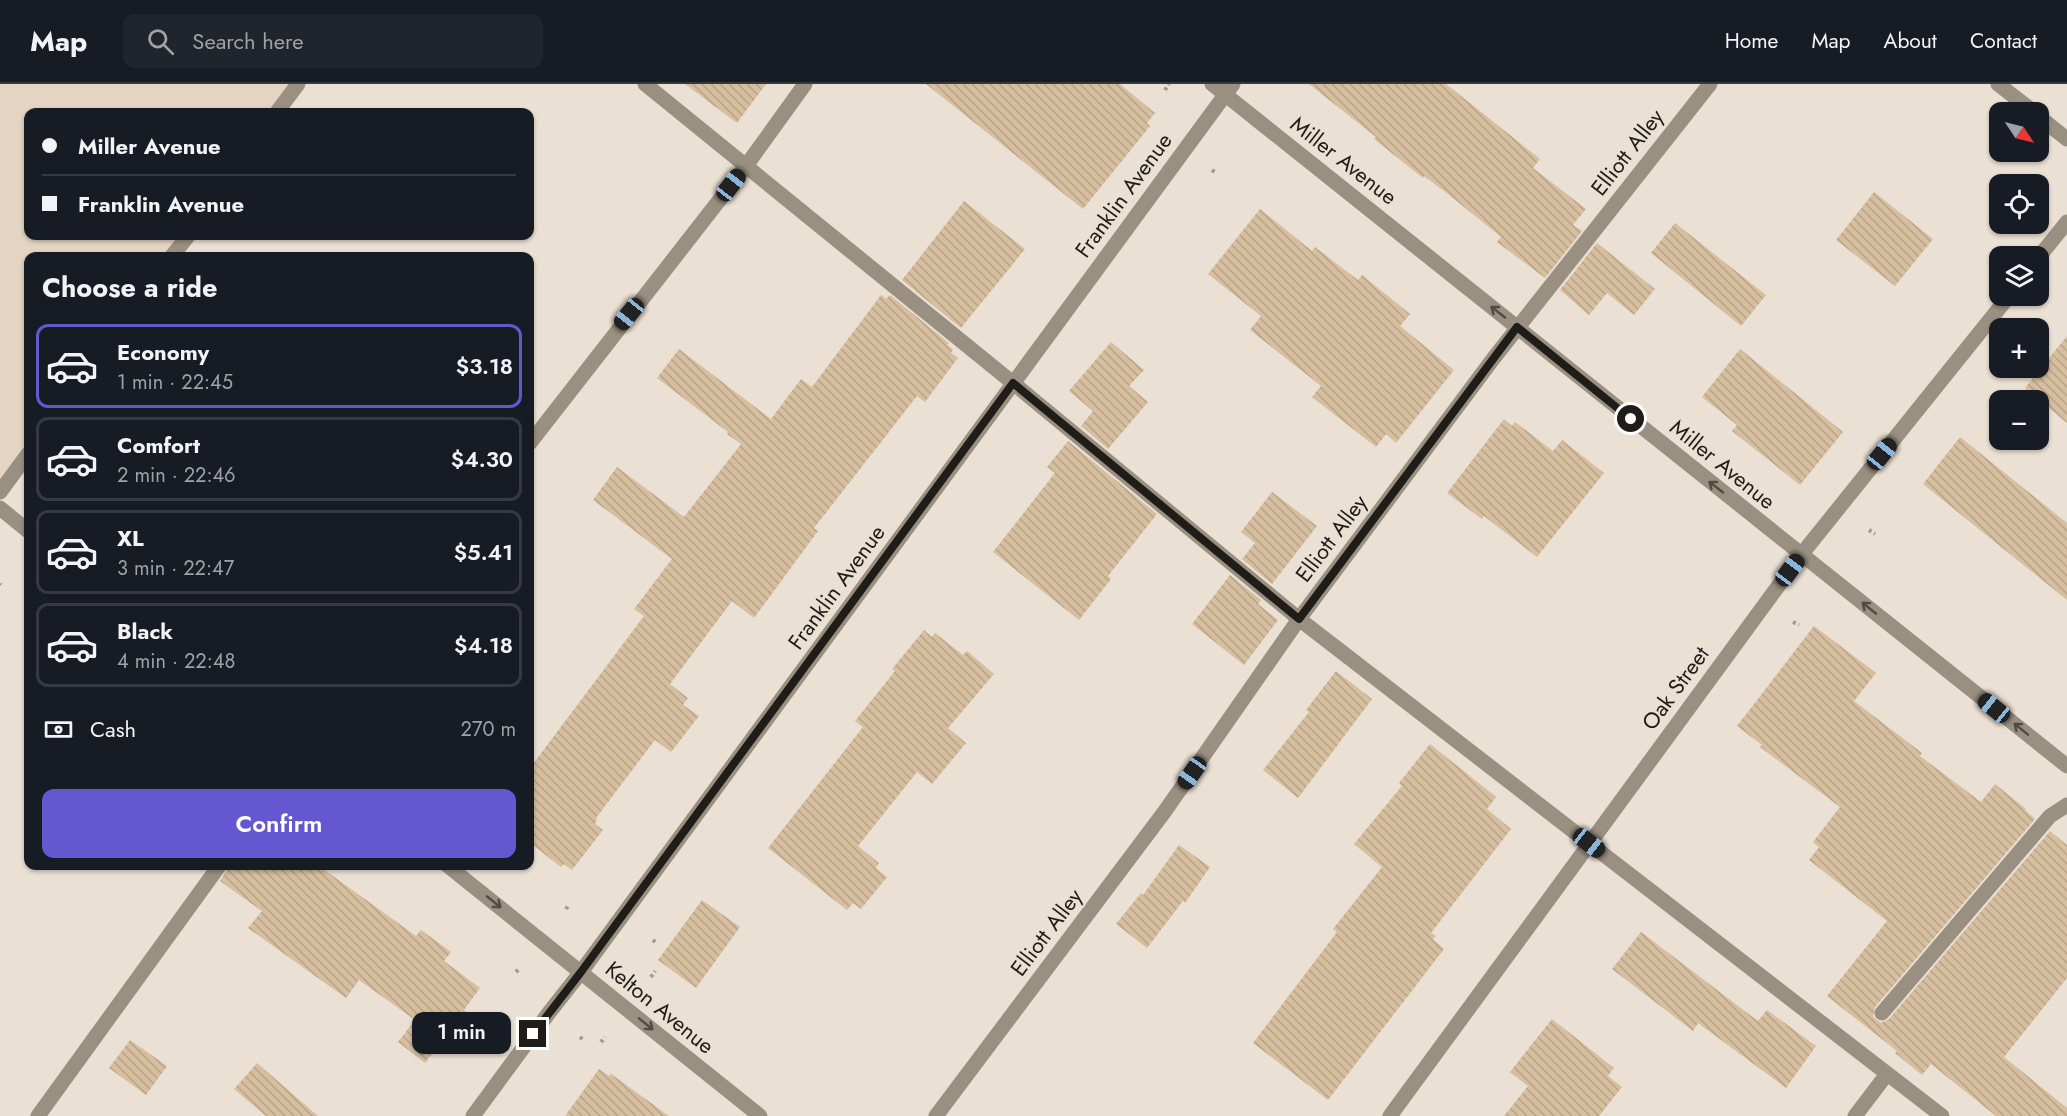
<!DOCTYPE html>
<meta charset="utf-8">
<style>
body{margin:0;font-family:Jost,sans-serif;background:#20242c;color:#f1f3f6;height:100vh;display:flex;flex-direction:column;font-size:22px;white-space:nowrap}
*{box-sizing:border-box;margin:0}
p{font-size:20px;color:#9ea1a6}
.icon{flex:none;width:33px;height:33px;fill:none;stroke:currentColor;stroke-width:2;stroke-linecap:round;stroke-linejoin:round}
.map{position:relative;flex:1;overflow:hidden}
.details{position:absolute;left:24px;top:168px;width:510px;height:618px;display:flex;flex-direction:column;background:#171b24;border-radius:12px;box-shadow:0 2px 4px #0004}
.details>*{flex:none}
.hud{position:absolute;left:24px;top:24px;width:510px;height:132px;border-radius:12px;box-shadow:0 2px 4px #0004;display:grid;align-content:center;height:132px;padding:0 18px;background:#171b24}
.needle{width:39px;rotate:125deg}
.buttons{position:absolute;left:1989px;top:18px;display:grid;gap:12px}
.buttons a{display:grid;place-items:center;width:60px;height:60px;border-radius:12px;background:#171b24;box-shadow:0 2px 4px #0004;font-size:30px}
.end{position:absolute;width:27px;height:27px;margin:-14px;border:8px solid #201d18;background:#fff;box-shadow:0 0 0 3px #fff}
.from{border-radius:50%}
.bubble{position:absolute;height:42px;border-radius:12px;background:#171b24;box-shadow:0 2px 4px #0004;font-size:20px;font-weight:600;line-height:42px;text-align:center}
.car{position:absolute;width:18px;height:36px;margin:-18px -9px;border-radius:8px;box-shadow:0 0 4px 2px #0007;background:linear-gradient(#222 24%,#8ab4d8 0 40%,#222 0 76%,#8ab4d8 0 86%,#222 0)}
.hud b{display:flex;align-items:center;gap:21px;height:57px;font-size:22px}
.hud b+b{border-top:2px solid #363941}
.hud i{width:15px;height:15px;background:#f1f3f6}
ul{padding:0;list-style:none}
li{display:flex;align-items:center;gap:18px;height:84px;margin:0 12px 9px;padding:0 6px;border:3px solid #363941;border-radius:12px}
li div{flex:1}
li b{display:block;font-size:22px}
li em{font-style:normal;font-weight:600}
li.active{border-color:#6557d0}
li>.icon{width:54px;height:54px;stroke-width:1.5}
h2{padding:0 18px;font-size:27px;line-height:72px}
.pay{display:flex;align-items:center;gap:15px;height:66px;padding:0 18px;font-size:22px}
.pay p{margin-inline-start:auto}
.button{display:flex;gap:12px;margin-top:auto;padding:12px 18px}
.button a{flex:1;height:69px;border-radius:12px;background:#6557d0;color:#fff;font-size:24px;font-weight:600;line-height:69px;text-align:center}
header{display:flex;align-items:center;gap:36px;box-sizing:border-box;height:84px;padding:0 30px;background:#171b24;border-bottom:2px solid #363941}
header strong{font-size:28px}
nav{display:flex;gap:33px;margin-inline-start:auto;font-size:21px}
.search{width:420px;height:54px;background:#20242c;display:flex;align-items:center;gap:15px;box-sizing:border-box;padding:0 21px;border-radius:12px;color:#9ea1a6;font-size:22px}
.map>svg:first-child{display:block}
.built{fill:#e3d5c2}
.building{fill:url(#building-back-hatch)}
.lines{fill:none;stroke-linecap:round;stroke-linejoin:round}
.path{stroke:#a19a90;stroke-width:4;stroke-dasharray:3 3;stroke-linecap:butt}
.service{stroke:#9a9082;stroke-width:15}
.minor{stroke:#9a9082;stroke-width:15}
.tertiary{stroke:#9a9082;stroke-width:15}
.oneway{stroke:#514b42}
.route{stroke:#201d18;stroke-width:8}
.labels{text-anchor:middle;stroke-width:4.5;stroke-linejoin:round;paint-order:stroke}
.street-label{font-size:22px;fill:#201d18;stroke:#eae0d4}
</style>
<header>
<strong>Map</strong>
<div class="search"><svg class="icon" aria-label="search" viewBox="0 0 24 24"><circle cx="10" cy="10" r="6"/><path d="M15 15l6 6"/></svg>Search here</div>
<nav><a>Home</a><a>Map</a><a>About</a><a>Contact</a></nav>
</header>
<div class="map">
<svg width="2067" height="1032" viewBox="0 0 2067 1032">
<defs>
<pattern id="building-back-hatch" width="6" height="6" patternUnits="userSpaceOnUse" patternTransform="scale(1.5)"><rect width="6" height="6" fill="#d6be9f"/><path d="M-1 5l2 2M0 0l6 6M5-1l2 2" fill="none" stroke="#b7a388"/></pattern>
</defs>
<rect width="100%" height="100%" fill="#eae0d4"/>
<path class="built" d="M 0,0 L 298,0 L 278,28 L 28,28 L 28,152 L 188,152 L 173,172 L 28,172 L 28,372 L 0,412 Z"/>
<path class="building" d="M 685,0 L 766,0 L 737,39 Z
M 926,0 L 1120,0 L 1155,29 L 1147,39 L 1150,42 L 1083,125 Z
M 1309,0 L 1446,0 L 1540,75 L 1533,84 L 1586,125 L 1573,141 L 1582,147 L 1545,194 L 1497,158 L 1501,153 L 1448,110 L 1424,92 L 1423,94 L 1374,55 L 1376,53 Z
M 1874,108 L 1933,155 L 1895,202 L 1836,156 Z
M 964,117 L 1025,165 L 961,244 L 902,196 Z
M 1260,125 L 1312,167 L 1315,163 L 1358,196 L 1362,191 L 1410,230 L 1400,242 L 1454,286 L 1396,359 L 1386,350 L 1376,363 L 1312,313 L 1321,302 L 1250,246 L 1261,232 L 1208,190 Z
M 1675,139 L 1766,211 L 1741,242 L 1651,169 Z
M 1597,159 L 1655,205 L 1634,231 L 1607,209 L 1589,231 L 1560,206 Z
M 881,211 L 886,215 L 890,211 L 949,259 L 947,261 L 953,265 L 951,269 L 958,274 L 925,318 L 917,312 L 814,444 L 818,447 L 754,534 L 732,517 L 670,600 L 688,614 L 683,621 L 699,632 L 671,668 L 655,656 L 596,734 L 597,735 L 595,740 L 603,746 L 572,786 L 564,780 L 561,783 L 530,759 L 530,684 L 644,532 L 634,525 L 672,475 L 593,416 L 617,383 L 684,433 L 741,360 L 727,350 L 728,348 L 657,294 L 679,265 L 771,335 L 801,295 L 812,303 Z
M 2067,252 L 2067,339 L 2025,304 Z
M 1111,258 L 1144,286 L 1129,302 L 1148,318 L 1108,365 L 1081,342 L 1093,327 L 1069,307 Z
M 1740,265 L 1843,348 L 1800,401 L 1732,347 L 1737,341 L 1702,313 Z
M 1504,335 L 1512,342 L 1515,338 L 1553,367 L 1562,356 L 1604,389 L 1537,473 L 1484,432 L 1482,435 L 1447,409 Z
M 1960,353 L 2067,439 L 2067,516 L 1923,400 Z
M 1068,357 L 1157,430 L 1108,492 L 1111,495 L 1079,536 L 993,468 L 1055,389 L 1047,383 Z
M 1272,408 L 1317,442 L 1272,500 L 1242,475 L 1255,459 L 1241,448 Z
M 1230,491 L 1261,516 L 1258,520 L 1278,536 L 1244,581 L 1192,540 Z
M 1814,542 L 1876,589 L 1854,617 L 1922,669 L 1920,672 L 1981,718 L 1995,700 L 2026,725 L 2025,726 L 2035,735 L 1875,923 L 1873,933 L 1881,939 L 1889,935 L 2050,747 L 2067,761 L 2067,894 L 2004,973 L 2067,1024 L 2067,1032 L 1996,1032 L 1931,980 L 1922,991 L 1895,969 L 1897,967 L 1827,912 L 1887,837 L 1809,776 L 1819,763 L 1813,758 L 1840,723 L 1760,663 L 1762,661 L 1737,642 Z
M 924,546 L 932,553 L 935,549 L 963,571 L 967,567 L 994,590 L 948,644 L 966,659 L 932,700 L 917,688 L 858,762 L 879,779 L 876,784 L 887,793 L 861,825 L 853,819 L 847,826 L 768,764 L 863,643 L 855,637 L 895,587 L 892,585 Z
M 1336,587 L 1372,615 L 1298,714 L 1263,686 L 1309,628 L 1306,626 Z
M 1430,660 L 1496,713 L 1487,725 L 1511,745 L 1431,849 L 1436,852 L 1433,855 L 1444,865 L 1328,1016 L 1253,959 L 1337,848 L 1333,845 L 1382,783 L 1354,760 L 1402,702 L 1399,699 Z
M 1179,761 L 1210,783 L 1185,819 L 1183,817 L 1147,864 L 1116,840 L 1141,809 L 1143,811 Z
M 229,782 L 319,782 L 416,852 L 421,846 L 451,868 L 444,877 L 480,904 L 464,926 L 472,931 L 451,959 L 444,954 L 425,979 L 398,958 L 415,936 L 359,896 L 346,914 L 248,844 L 262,827 L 220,797 Z
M 702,816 L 740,843 L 696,904 L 658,876 Z
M 1641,848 L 1758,937 L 1767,926 L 1816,962 L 1786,1004 L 1698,939 L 1693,947 L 1612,885 Z
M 1552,935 L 1614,984 L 1608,992 L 1622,1003 L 1599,1032 L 1504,1032 L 1528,1002 L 1510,988 Z
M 130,956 L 167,982 L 146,1011 L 109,984 Z
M 257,979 L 318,1032 L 266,1032 L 234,1005 Z
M 599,985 L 609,992 L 611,990 L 669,1032 L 565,1032 Z"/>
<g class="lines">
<path class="path" d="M 1165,6 L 1169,0
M 1212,86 L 1216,89
M 1869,446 L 1875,450
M 0,500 L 1,501
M 1793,538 L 1799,541
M 566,825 L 568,822
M 653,856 L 657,860
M 516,888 L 519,885
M 651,893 L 655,887
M 580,953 L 584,956
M 601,958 L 605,953"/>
<path class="service" d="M 645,0 L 1013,299 L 1299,535 L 1942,1032
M 1998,0 L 2034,28
M 2038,32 L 2067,55
M 530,359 L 746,82 L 805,0
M 1882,929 L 2050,732 L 2067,721
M 38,1032 L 219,782
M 936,1032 L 1165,727 L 1299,535 L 1493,275 L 1710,0
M 1855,1032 L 1887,990"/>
<path class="minor" d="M 277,28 L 298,0
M 172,172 L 188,152
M 2038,174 L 2067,138
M 0,408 L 28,370
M 473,1032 L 548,930 L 581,888 L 1233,0
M 1390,1032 L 1801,471 L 2009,212"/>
<path class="tertiary" d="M 1212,0 L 2067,682
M 0,424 L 28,447
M 448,782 L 760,1032"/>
</g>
<defs><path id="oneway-shaft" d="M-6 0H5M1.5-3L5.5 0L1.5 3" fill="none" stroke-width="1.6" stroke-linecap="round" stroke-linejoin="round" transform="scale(1.5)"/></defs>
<g class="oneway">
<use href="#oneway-shaft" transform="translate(1498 228) rotate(-142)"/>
<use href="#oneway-shaft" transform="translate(1716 403) rotate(-142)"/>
<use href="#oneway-shaft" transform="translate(1869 524) rotate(-141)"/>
<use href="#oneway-shaft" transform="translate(2021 645) rotate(-141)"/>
<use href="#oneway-shaft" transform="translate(494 818) rotate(39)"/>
<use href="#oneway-shaft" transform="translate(646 940) rotate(39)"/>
</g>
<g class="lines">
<path class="route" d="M 533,950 L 581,888 L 1013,299 L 1299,535 L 1517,243 L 1631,335"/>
</g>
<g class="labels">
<g class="street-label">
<text transform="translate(1627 68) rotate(-52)" y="8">Elliott Alley</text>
<text transform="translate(1344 76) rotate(38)" y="8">Miller Avenue</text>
<text transform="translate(1123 111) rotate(-54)" y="8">Franklin Avenue</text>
<text transform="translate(1723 380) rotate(39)" y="8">Miller Avenue</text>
<text transform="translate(1331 454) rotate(-53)" y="8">Elliott Alley</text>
<text transform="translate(836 503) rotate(-54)" y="8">Franklin Avenue</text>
<text transform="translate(1675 604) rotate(-54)" y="8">Oak Street</text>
<text transform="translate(1046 848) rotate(-53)" y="8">Elliott Alley</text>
<text transform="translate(660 923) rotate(39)" y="8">Kelton Avenue</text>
</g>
</g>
</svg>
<div class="buttons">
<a><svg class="needle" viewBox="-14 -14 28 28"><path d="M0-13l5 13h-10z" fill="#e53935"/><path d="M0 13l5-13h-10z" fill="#9ea1a6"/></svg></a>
<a><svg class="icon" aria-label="locate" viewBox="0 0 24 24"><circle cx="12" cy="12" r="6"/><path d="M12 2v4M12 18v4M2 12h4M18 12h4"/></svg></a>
<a><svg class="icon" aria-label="layers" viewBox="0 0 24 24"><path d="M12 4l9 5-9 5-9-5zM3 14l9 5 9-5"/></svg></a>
<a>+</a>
<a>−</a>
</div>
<i class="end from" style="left:1631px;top:335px"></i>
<i class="end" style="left:533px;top:950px"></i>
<div class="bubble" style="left:412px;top:928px;width:99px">1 min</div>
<i class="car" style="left:731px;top:101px;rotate:38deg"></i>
<i class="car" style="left:629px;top:230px;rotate:219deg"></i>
<i class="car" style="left:1882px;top:370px;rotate:39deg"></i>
<i class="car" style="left:1790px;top:486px;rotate:37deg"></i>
<i class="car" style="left:1994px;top:624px;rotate:309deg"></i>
<i class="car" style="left:1192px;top:689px;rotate:215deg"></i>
<i class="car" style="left:1589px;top:759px;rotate:128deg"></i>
<div class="hud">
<b><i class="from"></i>Miller Avenue</b>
<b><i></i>Franklin Avenue</b>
</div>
<section class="details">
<h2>Choose a ride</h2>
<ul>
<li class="active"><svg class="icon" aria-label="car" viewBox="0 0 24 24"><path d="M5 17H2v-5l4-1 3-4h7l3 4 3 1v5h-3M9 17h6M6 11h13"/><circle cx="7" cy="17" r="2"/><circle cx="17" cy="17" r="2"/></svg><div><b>Economy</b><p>1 min · 22:45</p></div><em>$3.18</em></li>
<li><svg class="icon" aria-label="car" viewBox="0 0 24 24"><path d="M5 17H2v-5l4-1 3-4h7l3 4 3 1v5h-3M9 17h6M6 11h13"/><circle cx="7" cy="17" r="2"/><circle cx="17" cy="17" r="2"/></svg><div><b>Comfort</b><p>2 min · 22:46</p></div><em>$4.30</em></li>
<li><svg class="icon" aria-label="car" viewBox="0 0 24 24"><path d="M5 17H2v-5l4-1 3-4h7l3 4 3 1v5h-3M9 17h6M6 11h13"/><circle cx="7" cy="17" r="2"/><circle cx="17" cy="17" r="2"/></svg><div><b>XL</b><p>3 min · 22:47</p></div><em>$5.41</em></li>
<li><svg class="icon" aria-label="car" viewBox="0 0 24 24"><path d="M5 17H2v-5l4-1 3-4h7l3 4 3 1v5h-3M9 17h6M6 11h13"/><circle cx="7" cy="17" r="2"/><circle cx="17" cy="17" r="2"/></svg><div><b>Black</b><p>4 min · 22:48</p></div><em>$4.18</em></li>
</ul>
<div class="pay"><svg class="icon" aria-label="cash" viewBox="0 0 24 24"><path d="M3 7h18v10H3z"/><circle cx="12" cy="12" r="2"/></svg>Cash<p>270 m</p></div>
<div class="button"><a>Confirm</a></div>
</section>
</div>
